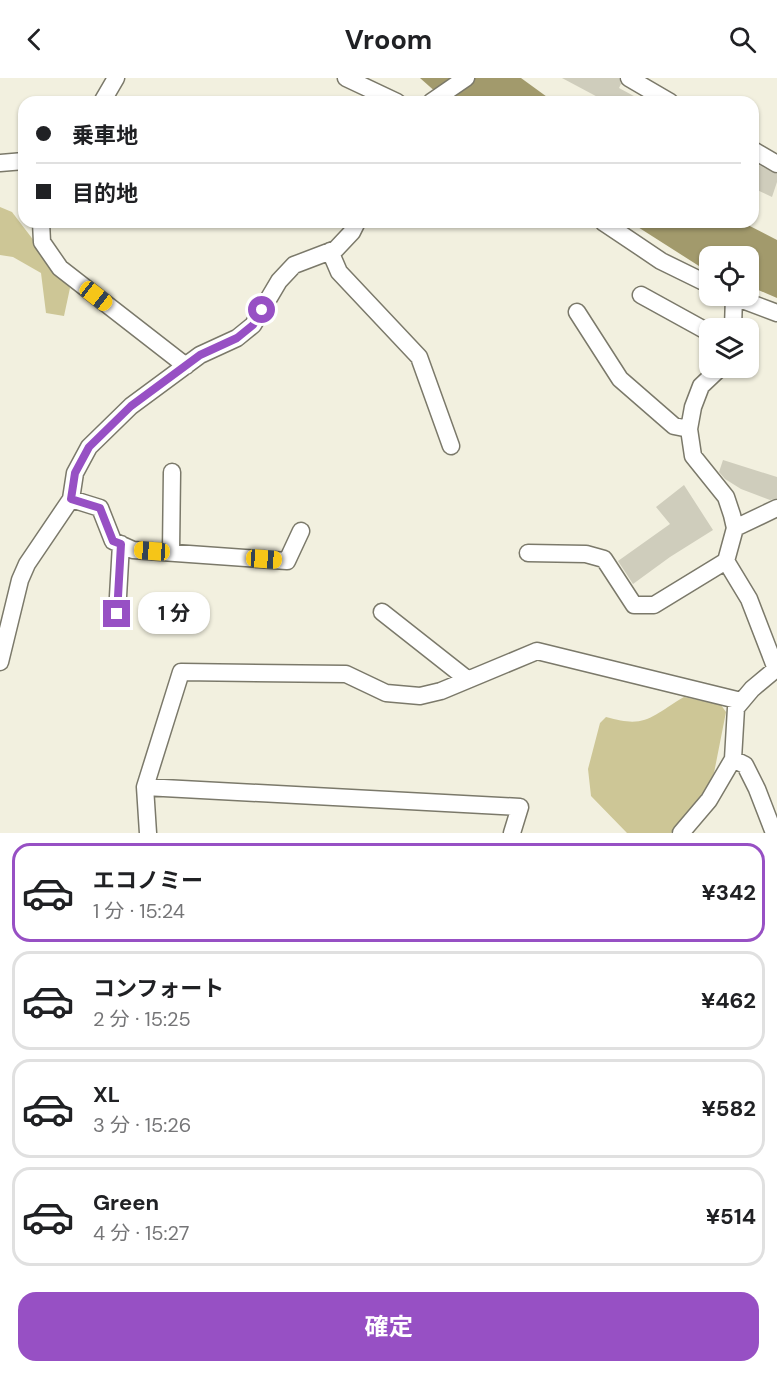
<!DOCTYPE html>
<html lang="ja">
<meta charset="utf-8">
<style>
body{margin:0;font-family:"DM Sans","Noto Sans JP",sans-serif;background:#f6f6f6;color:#202124;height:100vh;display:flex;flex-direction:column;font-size:22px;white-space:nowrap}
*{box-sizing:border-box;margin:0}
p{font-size:20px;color:#757577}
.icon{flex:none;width:33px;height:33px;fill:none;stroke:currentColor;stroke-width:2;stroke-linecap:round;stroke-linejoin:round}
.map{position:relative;height:755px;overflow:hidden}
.side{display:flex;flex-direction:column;background:#fff;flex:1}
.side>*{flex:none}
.guide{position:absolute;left:18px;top:18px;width:741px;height:132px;border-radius:18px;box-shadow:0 2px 4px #0004;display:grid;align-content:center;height:132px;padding:0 18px;background:#fff}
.tools{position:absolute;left:699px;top:168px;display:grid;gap:12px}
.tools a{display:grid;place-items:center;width:60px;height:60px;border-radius:12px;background:#fff;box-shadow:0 2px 4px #0004;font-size:30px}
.end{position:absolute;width:27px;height:27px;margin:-14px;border:8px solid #9750c4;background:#fff;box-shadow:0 0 0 3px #fff}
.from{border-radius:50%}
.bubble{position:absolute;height:42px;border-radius:18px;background:#fff;box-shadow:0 2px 4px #0004;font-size:20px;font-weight:700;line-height:42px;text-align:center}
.car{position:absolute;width:18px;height:36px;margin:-18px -9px;border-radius:8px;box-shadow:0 0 4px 2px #0007;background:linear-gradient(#f5c518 24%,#345 0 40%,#f5c518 0 76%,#345 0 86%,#f5c518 0)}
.guide b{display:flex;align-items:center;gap:21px;height:57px;font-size:22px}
.guide b+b{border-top:2px solid #e0e0e0}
.guide i{width:15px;height:15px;background:#202124}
ul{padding:10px 0 0;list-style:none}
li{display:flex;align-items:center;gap:18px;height:99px;margin:0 12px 9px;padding:0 6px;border:3px solid #e0e0e0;border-radius:18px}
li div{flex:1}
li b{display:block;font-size:22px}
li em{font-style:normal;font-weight:700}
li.selected{border-color:#9750c4}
li>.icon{width:54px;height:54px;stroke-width:1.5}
.button{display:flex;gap:12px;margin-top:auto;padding:12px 18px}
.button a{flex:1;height:69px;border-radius:18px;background:#9750c4;color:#fff;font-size:24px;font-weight:700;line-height:69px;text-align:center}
header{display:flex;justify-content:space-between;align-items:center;height:78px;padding:0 18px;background:#fff;font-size:27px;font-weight:700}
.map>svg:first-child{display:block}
.green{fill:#cdc696}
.water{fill:#a29a6c}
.building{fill:#cfcdbc}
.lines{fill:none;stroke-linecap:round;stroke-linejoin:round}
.street-casing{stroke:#7b796a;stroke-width:19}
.street{stroke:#fff;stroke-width:16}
.route{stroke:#9750c4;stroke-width:8}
</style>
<header><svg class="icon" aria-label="back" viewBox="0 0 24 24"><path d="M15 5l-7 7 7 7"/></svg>Vroom<svg class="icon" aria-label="search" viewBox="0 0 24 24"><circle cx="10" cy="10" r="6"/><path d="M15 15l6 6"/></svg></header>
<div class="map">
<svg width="777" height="755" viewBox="0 0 777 755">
<rect width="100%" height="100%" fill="#f2f0df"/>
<path class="green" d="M 0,129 L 12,134 L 70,210 L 64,238 L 46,235 L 41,195 L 13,179 L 0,177 Z
M 684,619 L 721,627 L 726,634 L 714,695 L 704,714 L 671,755 L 627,755 L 591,718 L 588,691 L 600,645 L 606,639 C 647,651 651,638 684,619 Z"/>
<path class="water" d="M 420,0 L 521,0 L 554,24 L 447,24 Z
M 630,144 L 742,144 L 777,162 L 777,220 L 749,208 L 748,178 L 710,178 L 709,192 L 699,188 Z"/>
<path class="building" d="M 562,0 L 619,0 L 621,6 L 619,10 L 645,24 L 607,24 Z
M 753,84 L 777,96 L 777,104 L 772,119 L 753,110 Z
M 723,382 L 777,399 L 777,420 L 770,422 L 741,411 L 725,401 L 719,394 Z
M 684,407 L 713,452 L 670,479 L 633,506 L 618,483 L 670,446 L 656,429 Z"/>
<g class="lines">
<defs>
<path id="street" d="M 346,0 L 397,24
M 629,0 L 670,24
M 102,24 L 116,0
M 431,24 L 466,0
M 753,72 L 777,86
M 0,85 L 24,83
M 41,144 L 42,164 L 60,190 L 186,288
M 603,144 L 661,183 L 710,207
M 330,173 L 339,194 L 419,279 L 451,368
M 641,217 L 710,255
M 732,218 L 777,235
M 577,234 L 620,301 L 674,348 L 689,351
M 733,250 L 734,218
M 720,290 L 701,308 L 693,329 L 689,351 L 693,378 L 726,419 L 732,437 L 735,450 L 726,483 L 749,521 L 776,591
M 71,421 L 100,430 L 113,463 L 133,472 L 287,483 L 301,453
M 735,450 L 777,430
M 171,474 L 172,394
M 528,475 L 586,476 L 604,481 L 634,527 L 654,527 L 726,483
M 382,534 L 467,601
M 117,536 L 121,466
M 0,584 L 20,502 L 27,486 L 71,421 L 75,395 L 89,369 L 131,328 L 200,277 L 237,260 L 253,247 L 279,203 L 294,187 L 336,171 L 352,154 L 357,144
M 733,681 L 745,687 L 757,711 L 774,755
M 145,709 L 520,729 L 512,755
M 148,755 L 145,709 L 181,594 L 346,596 L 386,615 L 420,618 L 441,613 L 537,573 L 741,623
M 681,755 L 709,722 L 733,681 L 736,630 L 752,611 L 777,590"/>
</defs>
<use href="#street" class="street-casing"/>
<use href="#street" class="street"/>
</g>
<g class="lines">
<path class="route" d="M 117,536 L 121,466 L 113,463 L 100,430 L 71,421 L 75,395 L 89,369 L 131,328 L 200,277 L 237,260 L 253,247 L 262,232"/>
</g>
</svg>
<div class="tools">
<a><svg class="icon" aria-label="locate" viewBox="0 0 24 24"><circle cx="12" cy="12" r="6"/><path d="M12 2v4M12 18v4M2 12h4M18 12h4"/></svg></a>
<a><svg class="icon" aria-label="layers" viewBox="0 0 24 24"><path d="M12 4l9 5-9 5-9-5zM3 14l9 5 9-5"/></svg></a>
</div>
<i class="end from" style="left:262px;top:232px"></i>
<i class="end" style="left:117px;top:536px"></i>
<div class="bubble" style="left:138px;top:514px;width:72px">1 分</div>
<i class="car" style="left:96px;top:218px;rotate:128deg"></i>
<i class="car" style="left:152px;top:473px;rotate:274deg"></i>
<i class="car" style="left:264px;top:481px;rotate:94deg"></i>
<div class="guide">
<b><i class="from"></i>乗車地</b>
<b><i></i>目的地</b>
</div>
</div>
<section class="side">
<ul>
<li class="selected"><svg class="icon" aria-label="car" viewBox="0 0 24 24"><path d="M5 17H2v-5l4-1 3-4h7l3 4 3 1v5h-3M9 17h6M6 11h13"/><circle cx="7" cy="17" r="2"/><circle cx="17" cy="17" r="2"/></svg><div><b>エコノミー</b><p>1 分 · 15:24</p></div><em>¥342</em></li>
<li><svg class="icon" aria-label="car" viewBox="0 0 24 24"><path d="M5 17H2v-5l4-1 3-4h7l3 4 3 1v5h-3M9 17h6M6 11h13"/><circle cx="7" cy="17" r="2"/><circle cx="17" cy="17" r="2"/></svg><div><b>コンフォート</b><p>2 分 · 15:25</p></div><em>¥462</em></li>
<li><svg class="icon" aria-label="car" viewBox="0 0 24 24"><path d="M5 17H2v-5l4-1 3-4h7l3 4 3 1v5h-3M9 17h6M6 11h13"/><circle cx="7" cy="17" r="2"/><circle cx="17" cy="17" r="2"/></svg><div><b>XL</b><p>3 分 · 15:26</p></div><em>¥582</em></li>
<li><svg class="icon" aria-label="car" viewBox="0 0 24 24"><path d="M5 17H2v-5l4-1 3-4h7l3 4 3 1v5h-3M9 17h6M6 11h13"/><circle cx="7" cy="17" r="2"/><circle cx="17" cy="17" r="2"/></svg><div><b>Green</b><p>4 分 · 15:27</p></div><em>¥514</em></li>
</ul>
<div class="button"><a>確定</a></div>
</section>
